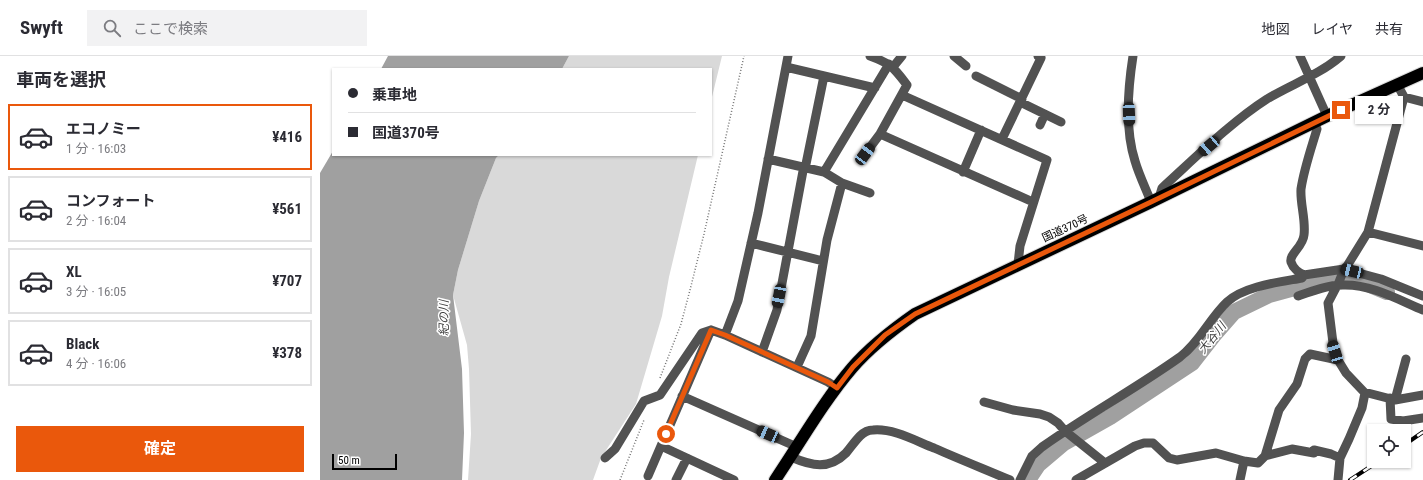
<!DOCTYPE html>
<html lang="ja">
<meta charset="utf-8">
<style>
body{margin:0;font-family:"Roboto Condensed","Noto Sans JP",sans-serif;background:#f2f2f3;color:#2b2b33;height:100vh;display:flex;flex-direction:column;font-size:15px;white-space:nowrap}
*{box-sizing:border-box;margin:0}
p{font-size:13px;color:#7c7c81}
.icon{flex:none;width:22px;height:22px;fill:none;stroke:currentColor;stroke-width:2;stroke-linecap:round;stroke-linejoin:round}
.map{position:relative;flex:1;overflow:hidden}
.drawer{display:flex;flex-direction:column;background:#fff;width:320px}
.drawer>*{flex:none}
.hud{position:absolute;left:12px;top:12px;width:380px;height:88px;border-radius:0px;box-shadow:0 1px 3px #0004;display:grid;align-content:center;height:88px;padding:0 16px;background:#fff}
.buttons{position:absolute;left:1047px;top:368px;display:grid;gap:8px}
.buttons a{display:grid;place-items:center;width:44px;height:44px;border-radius:0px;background:#fff;box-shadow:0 1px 3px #0004;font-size:20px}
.scale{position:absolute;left:12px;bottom:10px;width:65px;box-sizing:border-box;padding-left:4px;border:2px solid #000;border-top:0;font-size:11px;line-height:14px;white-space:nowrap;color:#000;-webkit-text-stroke:3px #fff;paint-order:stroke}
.end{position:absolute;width:18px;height:18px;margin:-9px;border:5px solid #ea580c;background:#fff;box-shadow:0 0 0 2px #fff}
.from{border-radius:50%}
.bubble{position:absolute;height:28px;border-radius:0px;background:#fff;box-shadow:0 1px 3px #0004;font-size:13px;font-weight:700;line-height:28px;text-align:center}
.car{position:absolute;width:12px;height:24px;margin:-12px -6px;border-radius:5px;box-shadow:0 0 3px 1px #0007;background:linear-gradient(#222 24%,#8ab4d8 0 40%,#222 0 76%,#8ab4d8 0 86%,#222 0)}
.hud b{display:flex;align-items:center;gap:14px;height:38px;font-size:15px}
.hud b+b{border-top:1px solid #e1e1e2}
.hud i{width:10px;height:10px;background:#2b2b33}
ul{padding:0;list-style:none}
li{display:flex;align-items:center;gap:12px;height:66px;margin:0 8px 6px;padding:0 8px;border:2px solid #e1e1e2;border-radius:0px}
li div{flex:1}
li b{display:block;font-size:15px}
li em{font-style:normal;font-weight:700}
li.selected{border-color:#ea580c}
li>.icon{width:36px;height:36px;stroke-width:1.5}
h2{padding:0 16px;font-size:18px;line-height:48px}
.button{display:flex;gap:8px;margin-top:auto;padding:8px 16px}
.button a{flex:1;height:46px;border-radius:0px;background:#ea580c;color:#fff;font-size:16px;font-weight:700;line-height:46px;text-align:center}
header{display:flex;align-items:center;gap:24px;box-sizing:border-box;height:56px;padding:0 20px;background:#fff;border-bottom:1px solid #e1e1e2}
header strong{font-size:19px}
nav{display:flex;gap:22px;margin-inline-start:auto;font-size:14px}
.search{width:280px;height:36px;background:#f2f2f3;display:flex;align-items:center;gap:10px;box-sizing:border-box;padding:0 14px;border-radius:0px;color:#7c7c81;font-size:15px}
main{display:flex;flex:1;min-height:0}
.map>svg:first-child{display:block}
.green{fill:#d9d9d9}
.water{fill:#a0a0a0}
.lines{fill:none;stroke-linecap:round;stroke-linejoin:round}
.river{stroke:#a0a0a0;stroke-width:16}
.highway-casing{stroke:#dbdbdb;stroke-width:14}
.path{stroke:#747474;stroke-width:1.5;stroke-dasharray:1 2;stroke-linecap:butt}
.minor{stroke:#525252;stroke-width:9}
.highway{stroke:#000;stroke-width:12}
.rail-casing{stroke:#000;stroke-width:4}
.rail{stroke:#fff;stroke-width:2.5;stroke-dasharray:8;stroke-linecap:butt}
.route{stroke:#ea580c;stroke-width:5}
.labels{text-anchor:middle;stroke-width:3;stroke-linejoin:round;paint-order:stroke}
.street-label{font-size:11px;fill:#000;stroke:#fff}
.water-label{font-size:12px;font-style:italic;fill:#414141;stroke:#fff}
</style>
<header>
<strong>Swyft</strong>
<div class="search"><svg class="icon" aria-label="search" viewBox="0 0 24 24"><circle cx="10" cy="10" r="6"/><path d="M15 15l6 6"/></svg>ここで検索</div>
<nav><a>地図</a><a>レイヤ</a><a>共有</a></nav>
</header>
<main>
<section class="drawer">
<h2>車両を選択</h2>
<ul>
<li class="selected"><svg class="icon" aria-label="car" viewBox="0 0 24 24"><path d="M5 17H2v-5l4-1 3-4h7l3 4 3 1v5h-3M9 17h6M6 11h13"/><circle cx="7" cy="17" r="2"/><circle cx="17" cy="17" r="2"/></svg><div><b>エコノミー</b><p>1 分 · 16:03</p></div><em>¥416</em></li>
<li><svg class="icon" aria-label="car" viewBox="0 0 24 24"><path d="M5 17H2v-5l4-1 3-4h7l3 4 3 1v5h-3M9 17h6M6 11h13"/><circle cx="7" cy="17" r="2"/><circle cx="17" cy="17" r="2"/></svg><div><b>コンフォート</b><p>2 分 · 16:04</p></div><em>¥561</em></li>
<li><svg class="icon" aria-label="car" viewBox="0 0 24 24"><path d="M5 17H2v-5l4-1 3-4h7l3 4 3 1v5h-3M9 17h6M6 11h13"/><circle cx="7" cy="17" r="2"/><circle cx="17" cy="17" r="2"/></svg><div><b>XL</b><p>3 分 · 16:05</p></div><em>¥707</em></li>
<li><svg class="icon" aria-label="car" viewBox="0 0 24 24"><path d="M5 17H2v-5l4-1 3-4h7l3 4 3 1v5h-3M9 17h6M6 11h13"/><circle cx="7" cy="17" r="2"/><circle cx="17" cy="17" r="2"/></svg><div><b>Black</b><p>4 分 · 16:06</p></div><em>¥378</em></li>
</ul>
<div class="button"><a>確定</a></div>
</section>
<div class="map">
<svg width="1103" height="424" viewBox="0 0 1103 424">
<rect width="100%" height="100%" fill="#fff"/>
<path class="green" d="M 249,0 L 402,0 L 391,45 L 391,13 L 242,13 Z
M 179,99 L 378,99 L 349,221 L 342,260 L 316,348 L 281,402 L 273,424 L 148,424 L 151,378 L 149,313 L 147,289 L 133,239 L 138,214 L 159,145 L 176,102 Z"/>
<path class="water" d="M 68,0 L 249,0 L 242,13 L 61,13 Z
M 13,95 L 13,99 L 179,99 L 176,102 L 159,145 L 138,214 L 133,239 L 142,313 L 144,377 L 142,424 L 0,424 L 0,117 Z"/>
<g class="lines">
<path class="river" d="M 708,424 L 718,409 L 744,387 L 790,361 L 872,307 L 893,280 L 914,256 L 949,239 L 982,230 L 1010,226 L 1036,223 L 1067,236"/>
<defs>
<path id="highway" d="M 455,424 C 480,387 503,346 532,312 C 550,291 572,274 595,258 L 831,146 L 1007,60 L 1103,17"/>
</defs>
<use href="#highway" class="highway-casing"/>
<path class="path" d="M 340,322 L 361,268 L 370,234 L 384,178 L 424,0
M 300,424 L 324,364"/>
<path class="minor" d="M 634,0 L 646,10
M 813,0 C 808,32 805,74 815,105 C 819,119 826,133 831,146
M 980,0 L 1007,60
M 466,11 L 555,32
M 573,11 L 582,0
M 656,20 L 702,43
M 582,39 L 727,104 L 700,190 L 698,208
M 1084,41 L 1103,46
M 700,46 L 741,66
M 994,67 L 997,73 C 991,93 984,113 981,133 C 980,148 986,164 984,179 C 983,191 969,198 971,206 C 973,212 979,217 984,219 L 1024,213 L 1027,210 L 1048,176 L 1084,41 L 1077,28
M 720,69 L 725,58
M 560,78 L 713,146
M 682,83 L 721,2 L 718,0
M 545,98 L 560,78 L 587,29 C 574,12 572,8 550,0
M 448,103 L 504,116 L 522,127 L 550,137
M 504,116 L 569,8
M 643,116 L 661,74
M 839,142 L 842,132 C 874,103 911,66 947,43 C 972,28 999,19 1021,0
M 1048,176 L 1103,190
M 431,187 L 503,205
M 978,240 C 992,235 1008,229 1023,229 C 1051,228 1079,244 1103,254
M 405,279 L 418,245 L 438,157 L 468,0
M 442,296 L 457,254 L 483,115 L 486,108 L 504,20
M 477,311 L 491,280 L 507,184 L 522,127
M 1044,336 L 1075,344 L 1103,339
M 362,340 L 477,391
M 1070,342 L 1071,363 L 1083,365 L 1103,362
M 1075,344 L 1086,303
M 664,346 L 693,354 L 720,358 L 729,361 L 738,367 L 745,375 L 785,407
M 341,390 L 414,424
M 945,400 L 972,393 L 994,397 L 994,394 L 1011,398 L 1020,402
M 471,401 C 492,410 509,414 526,397 C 531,391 535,385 540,380 C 544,376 547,374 553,374 C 573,372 596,385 614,392 C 639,403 664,413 690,424
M 285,402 L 295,393 L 324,345 L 340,339 L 382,277 L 391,274 L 405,279 L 508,326 L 517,332
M 328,420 L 391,274
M 356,424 L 367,402
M 700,424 L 712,400 L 722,391 C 767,359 815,333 860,301 C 880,286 889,263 907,246 C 924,230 960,226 982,222 L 984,219
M 756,424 L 815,390 L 824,387 L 833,387 L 849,402 L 857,404 L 896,397 L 924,405 L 938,407 L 945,400 L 959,354 L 977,328 L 985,303 L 990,298 L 1018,304
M 920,424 L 924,405
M 1018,424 L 1020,402 L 1029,383 L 1042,352 L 1045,337 L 1026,317 L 1018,304 L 1013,287 L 1008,247 L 1019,226 L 1024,213 L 1061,223 L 1103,240"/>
<use href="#highway" class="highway"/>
<defs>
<path id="rail" d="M 1084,389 L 1103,376
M 1030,424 L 1059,405"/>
</defs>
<use href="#rail" class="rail-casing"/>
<use href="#rail" class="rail"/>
</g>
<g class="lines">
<path class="route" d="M 346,378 L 391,274 L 405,279 L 508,326 L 517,332 L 533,311 L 565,279 L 595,258 L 831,146 L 1021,54"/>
</g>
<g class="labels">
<g class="street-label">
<text transform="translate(745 172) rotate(-25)" y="4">国道370号</text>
</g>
<g class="water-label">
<text transform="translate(124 262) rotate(-90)" y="4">紀の川</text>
<text transform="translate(892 282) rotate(-51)" y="4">大谷川</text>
</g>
</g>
</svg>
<div class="buttons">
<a><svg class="icon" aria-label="locate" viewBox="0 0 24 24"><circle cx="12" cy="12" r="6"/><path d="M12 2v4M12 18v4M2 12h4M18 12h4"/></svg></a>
</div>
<div class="scale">50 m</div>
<i class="end from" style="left:346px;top:378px"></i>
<i class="end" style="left:1021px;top:54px"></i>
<div class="bubble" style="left:1035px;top:40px;width:48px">2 分</div>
<i class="car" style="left:809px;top:58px;rotate:178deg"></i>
<i class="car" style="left:889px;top:90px;rotate:229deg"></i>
<i class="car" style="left:545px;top:98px;rotate:37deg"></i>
<i class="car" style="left:1032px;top:215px;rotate:283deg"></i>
<i class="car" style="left:459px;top:240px;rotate:191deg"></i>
<i class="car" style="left:1015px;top:296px;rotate:343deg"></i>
<i class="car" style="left:448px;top:378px;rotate:294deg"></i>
<div class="hud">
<b><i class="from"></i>乗車地</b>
<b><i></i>国道370号</b>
</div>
</div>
</main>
